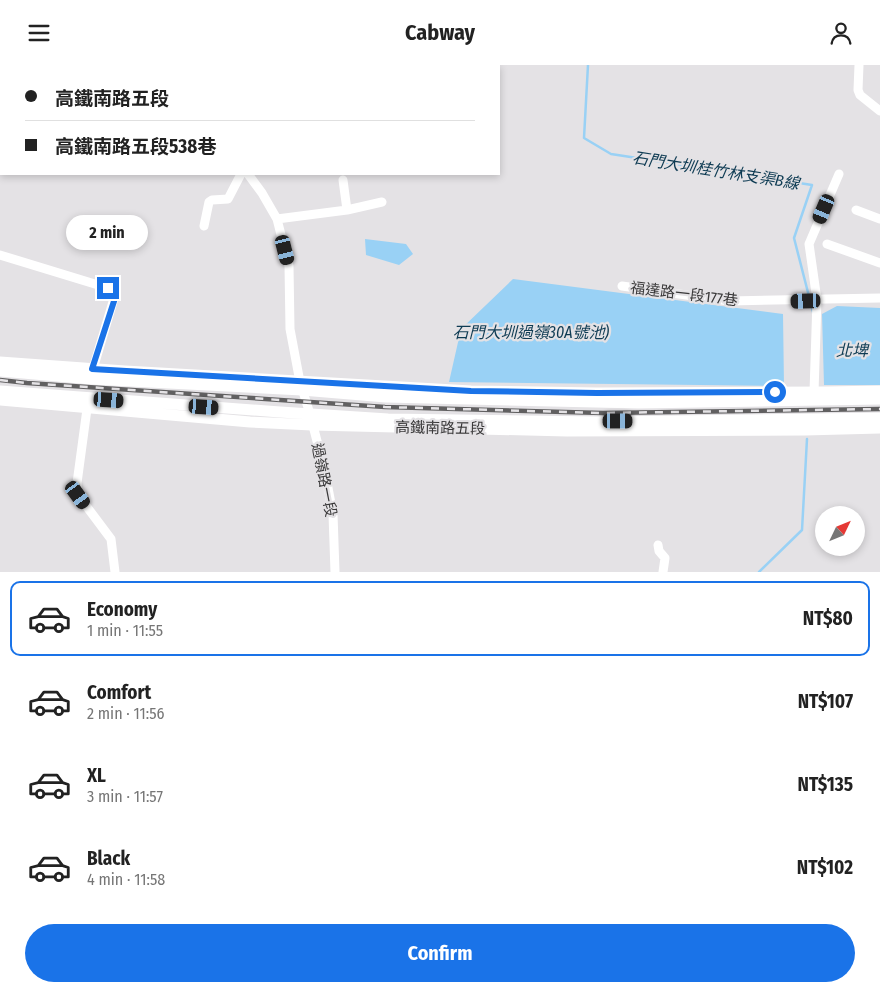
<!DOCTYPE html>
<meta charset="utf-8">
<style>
body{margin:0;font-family:"Fira Sans Condensed","Noto Sans TC",sans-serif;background:#f2f2f2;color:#222;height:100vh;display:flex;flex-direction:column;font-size:19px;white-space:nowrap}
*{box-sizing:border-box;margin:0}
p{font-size:16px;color:#767676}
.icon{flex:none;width:28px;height:28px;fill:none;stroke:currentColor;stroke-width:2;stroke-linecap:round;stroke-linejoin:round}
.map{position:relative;height:507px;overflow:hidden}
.side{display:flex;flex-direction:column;background:#fff;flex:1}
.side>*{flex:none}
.top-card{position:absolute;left:0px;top:0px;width:500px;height:110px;box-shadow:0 2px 8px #0003;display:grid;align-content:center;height:110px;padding:0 25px;background:#fff}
.needle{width:32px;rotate:47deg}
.controls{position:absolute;left:815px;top:441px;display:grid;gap:10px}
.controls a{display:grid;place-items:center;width:50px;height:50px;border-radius:50%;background:#fff;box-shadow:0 2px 8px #0003;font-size:25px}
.end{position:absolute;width:22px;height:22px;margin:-11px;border:6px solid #1a73e8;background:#fff;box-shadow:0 0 0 2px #fff}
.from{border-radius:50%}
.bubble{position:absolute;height:35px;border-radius:18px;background:#fff;box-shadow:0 2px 8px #0003;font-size:16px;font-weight:700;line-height:35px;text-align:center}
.car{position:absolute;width:15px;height:30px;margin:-15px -8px;border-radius:6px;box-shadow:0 0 4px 1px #0007;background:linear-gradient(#222 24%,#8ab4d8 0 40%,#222 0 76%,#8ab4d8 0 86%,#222 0)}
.top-card b{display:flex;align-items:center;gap:18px;height:48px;font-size:19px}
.top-card b+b{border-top:1px solid #e0e0e0}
.top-card i{width:12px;height:12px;background:#222}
ul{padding:9px 0 0;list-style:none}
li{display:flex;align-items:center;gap:15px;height:75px;margin:0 10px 8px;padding:0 15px;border:2px solid transparent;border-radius:10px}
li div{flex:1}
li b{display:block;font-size:19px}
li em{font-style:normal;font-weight:700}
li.on{border-color:#1a73e8}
li>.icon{width:45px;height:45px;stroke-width:1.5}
.primary-button{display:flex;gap:10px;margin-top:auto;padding:10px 25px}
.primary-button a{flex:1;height:58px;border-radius:30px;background:#1a73e8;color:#fff;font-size:20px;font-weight:700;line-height:58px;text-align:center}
header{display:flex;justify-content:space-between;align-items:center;height:65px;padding:0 25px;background:#fff;font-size:22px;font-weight:700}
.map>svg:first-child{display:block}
.water{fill:#99d1f5}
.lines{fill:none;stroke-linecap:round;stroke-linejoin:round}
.stream{stroke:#99d1f5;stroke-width:2.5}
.minor{stroke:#fff;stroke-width:9}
.major{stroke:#fff;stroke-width:11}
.rail-casing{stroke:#616061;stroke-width:4.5}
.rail{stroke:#e4e2e5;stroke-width:2.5;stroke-dasharray:8;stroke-linecap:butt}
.route{stroke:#1a73e8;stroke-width:6}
.labels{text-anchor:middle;stroke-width:4.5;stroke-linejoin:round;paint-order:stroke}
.street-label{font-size:15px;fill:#393839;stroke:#e4e2e5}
.water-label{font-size:16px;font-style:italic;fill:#0e3b53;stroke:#e4e2e5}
</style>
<header><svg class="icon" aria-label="menu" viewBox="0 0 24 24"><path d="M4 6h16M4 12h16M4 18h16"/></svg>Cabway<svg class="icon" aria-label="person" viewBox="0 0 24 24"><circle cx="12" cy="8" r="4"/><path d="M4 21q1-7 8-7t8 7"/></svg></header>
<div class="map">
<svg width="880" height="507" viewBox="0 0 880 507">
<rect width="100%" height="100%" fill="#e4e2e5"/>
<path class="water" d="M 365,174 L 406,179 L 413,189 L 399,200 L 366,190 Z
M 513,214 L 783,249 L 784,321 L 449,317 L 461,264 Z
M 837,241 L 880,243 L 880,320 L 824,320 L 822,249 Z"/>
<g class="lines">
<path class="stream" d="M 588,0 L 584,73 L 611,89 L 812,120 L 794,173 L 813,247
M 759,507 L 802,465 L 807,374"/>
<path class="minor" d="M 204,0 L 205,1
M 307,0 L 322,1
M 859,0 L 858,25 L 860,30 L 880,46
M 379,1 L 380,0
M 248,109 L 262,128 L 277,154 L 289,201 L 290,264 L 300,317 L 310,349 L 325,407 L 333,449 L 335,507
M 343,115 L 347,145
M 856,145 L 880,154
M 277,154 L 347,145 L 382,137
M 204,161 L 209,137 L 212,135 L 228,134 L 241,109
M 827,179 L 880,198
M 0,190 L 108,223 L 115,230 L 93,304
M 622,221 L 729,236 L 880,233
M 814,327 L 817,235 L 809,179 L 839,109
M 87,344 L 77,418 L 78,430 L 111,474 L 115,507
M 658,480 L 659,486 L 665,493 L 663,507"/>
<path class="major" d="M 0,297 L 125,306 L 471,326 L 597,328 L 827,327 L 880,326
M 0,306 L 91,314 L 302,325 L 386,332 L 639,338 L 880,334
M 0,326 L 280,347 L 388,354 L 599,357 L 880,353
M 0,335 L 250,357 L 312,360 L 567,366 L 805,365 L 880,363"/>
<defs>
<path id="rail" d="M 0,315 L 27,318 L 385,342 L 603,348 L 880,344"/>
</defs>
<use href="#rail" class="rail-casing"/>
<use href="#rail" class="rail"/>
</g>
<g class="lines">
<path class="route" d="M 108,223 L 116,230 L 92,304 L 471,326 L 597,328 L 775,327"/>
</g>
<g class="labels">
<g class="street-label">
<text transform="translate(684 229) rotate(7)" y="5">福達路一段177巷</text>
<text transform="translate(440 363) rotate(1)" y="5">高鐵南路五段</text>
<text transform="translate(324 415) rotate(79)" y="5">過嶺路一段</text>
</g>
<g class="water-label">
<text transform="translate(716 105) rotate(9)" y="6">石門大圳桂竹林支渠B線</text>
<text x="531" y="273">石門大圳過嶺30A號池)</text>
<text x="852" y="291">北埤</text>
</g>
</g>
</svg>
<div class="controls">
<a><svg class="needle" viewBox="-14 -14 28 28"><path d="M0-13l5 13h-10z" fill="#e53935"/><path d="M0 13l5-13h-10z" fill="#767676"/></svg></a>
</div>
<i class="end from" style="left:775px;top:327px"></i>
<i class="end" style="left:108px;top:223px"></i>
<div class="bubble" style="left:66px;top:150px;width:82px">2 min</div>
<i class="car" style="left:824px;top:144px;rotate:203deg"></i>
<i class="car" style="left:285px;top:185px;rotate:166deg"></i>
<i class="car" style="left:806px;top:236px;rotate:268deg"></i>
<i class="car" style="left:109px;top:335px;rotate:94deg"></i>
<i class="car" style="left:204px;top:342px;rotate:94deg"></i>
<i class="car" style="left:618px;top:356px;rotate:90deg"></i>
<i class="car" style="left:78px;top:430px;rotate:144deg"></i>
<div class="top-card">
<b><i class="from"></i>高鐵南路五段</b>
<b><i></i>高鐵南路五段538巷</b>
</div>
</div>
<section class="side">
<ul>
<li class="on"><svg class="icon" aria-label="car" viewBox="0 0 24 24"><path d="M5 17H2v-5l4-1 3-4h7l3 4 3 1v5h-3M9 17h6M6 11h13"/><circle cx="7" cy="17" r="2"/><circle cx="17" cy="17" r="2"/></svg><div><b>Economy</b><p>1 min · 11:55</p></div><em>NT$80</em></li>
<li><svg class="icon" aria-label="car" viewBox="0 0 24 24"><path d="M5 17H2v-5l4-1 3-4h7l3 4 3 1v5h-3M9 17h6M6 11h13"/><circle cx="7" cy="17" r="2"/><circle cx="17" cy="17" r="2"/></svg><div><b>Comfort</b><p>2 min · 11:56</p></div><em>NT$107</em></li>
<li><svg class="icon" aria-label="car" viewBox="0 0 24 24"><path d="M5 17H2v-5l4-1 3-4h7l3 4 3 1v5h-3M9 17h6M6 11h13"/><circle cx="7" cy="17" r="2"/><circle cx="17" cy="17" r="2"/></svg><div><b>XL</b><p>3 min · 11:57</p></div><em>NT$135</em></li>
<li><svg class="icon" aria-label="car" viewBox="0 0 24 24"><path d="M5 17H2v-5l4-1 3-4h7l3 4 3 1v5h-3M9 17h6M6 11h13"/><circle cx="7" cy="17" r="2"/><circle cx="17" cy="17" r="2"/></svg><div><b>Black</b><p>4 min · 11:58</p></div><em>NT$102</em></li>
</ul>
<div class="primary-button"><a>Confirm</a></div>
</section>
